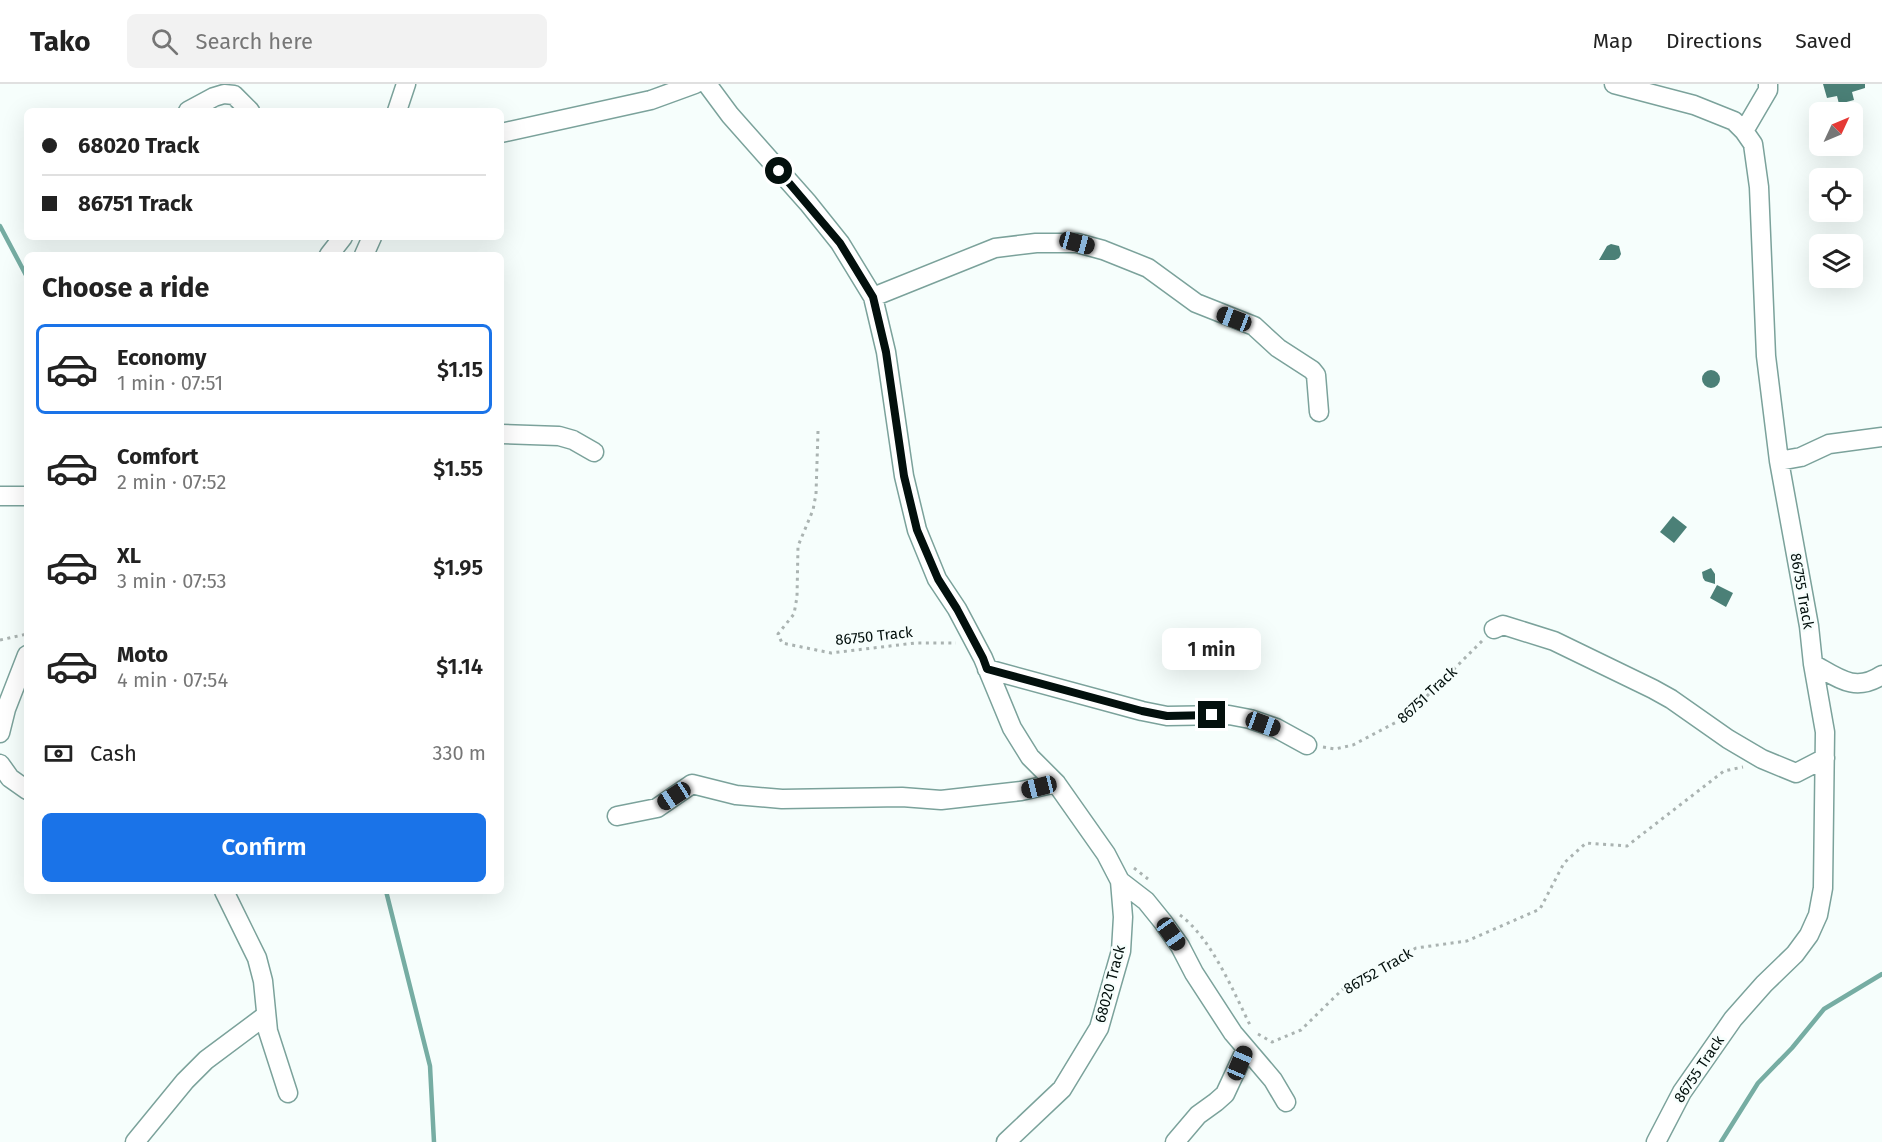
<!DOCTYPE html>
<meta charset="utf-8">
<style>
body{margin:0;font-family:"Fira Sans",sans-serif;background:#f2f2f2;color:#222;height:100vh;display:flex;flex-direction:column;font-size:22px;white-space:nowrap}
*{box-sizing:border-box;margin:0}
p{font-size:20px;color:#767676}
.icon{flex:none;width:33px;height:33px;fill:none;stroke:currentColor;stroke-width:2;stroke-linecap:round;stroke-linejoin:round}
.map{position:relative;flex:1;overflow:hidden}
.sheet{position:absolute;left:24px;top:168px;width:480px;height:642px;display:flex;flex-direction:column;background:#fff;border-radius:9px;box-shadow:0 6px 24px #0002}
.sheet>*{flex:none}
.top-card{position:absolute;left:24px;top:24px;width:480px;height:132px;border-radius:9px;box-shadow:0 6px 24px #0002;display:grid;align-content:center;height:132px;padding:0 18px;background:#fff}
.needle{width:39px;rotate:46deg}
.fabs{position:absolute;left:1809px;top:18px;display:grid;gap:12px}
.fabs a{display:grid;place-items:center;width:54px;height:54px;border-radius:9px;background:#fff;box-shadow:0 6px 24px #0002;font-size:30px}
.end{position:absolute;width:27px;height:27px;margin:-14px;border:8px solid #03100d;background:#fff;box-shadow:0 0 0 3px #fff}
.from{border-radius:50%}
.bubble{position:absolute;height:42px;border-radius:9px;background:#fff;box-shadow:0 6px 24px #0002;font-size:20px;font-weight:600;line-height:42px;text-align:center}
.car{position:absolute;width:18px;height:36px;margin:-18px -9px;border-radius:8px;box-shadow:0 0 4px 2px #0007;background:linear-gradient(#222 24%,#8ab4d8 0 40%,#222 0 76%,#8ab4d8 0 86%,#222 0)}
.top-card b{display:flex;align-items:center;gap:21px;height:57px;font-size:22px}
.top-card b+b{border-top:2px solid #e0e0e0}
.top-card i{width:15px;height:15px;background:#222}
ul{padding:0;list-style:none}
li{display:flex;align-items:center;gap:18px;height:90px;margin:0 12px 9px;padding:0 6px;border:3px solid transparent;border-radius:9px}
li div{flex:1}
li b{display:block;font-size:22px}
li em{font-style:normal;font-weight:600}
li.active{border-color:#1a73e8}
li>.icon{width:54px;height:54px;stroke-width:1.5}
h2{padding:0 18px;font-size:27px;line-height:72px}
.pay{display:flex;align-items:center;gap:15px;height:66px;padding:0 18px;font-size:22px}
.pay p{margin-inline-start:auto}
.cta{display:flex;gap:12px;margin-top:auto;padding:12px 18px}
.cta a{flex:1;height:69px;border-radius:9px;background:#1a73e8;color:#fff;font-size:24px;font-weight:600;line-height:69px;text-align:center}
header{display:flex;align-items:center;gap:36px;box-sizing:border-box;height:84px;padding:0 30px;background:#fff;border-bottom:2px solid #e0e0e0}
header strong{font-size:28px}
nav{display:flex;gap:33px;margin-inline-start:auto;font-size:21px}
.search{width:420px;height:54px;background:#f2f2f2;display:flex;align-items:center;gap:15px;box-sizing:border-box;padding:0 21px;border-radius:9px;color:#767676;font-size:22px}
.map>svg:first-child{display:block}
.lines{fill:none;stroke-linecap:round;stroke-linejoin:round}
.stream{stroke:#76ada3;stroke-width:4.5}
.building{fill:#4b8077}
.minor-casing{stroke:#7ba29b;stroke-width:21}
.path{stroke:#aab3b1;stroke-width:3;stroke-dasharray:3 4.5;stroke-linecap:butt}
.minor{stroke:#fff;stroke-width:18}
.route{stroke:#03100d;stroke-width:8}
.labels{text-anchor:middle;stroke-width:5;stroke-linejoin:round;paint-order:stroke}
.street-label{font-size:15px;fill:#03100d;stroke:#f6fefc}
</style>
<header>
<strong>Tako</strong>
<div class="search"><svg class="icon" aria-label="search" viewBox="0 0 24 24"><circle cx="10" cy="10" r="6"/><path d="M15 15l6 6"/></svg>Search here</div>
<nav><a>Map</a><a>Directions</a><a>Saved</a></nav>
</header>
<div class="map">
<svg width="1882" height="1058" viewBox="0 0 1882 1058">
<rect width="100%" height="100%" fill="#f6fefc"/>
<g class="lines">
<path class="stream" d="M 0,142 L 27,193
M 386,807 L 430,982 L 434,1058
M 1721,1058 L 1758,999 L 1792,964 L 1824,925 L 1882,890"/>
</g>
<path class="building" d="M 1823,0 L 1865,0 L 1865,4 L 1852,8 L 1854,16 L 1839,20 L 1837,12 L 1827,14 Z
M 1611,160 L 1619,162 L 1621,170 L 1619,174 L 1615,176 L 1599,176 L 1607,162 Z
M1702 295a9 9 0 1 1 18 0a9 9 0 1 1-18 0Z
M 1673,432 L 1687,443 L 1674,459 L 1660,448 Z
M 1711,484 L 1715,490 L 1715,500 L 1705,497 L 1703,494 L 1702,488 Z
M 1717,501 L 1733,509 L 1726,523 L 1710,514 Z"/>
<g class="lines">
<defs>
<path id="minor" d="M 707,0 L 730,31 L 808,119 L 840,159 L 873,213 L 886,268 L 904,392 L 917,446 L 937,495 L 957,525 L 983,574 L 1012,644 L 1030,673 L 1056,699 L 1106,770 L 1120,797 L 1123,833 L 1121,867 L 1099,944 L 1062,1005 L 1006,1058
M 1614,0 L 1694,21 L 1734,37 L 1744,47 L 1753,60 L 1759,103 L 1766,272 L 1779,377 L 1809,542 L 1813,580 L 1825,648 L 1823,804 L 1818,831 L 1809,851 L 1795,870 L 1764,900 L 1733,935 L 1682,1008 L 1656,1058
M 188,27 L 214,13 L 224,10 L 234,11 L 250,27
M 397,27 L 406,0
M 1744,47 L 1768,6 L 1768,0
M 501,49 L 651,16 L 695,0
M 329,171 L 343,153
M 364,171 L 372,153
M 873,213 L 995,164 L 1036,159 L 1077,159 L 1103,166 L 1148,184 L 1196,219 L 1254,242 L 1278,264 L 1312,286 L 1316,291 L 1319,328
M 501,350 L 559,352 L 573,356 L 594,368
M 1779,377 L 1801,373 L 1829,360 L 1882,353
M 0,412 L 27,412
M 1494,545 L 1503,541 L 1554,557 L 1653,605 L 1671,615 L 1728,655 L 1762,675 L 1796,689 L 1825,674
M 1813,580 C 1838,594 1855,609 1882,591
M 987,585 L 1142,627 L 1167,632 L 1229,631 L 1250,635 L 1276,644 L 1307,661
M 0,649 L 6,625 L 27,571
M 0,680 L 10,694 L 27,706
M 617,732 L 657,724 L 692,700 L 736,711 L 782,715 L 902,713 L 941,716 L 1021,707 L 1056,699
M 1120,797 L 1146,817 L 1163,838 L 1180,862 L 1194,889 L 1233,949 L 1273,996 L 1286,1018
M 224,807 L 257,874 L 263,897 L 268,947 L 288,1009
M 135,1058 L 185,997 L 206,976 L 265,932
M 1175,1058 L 1198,1031 L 1216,1018 L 1225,1010 L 1246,965"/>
</defs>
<use href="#minor" class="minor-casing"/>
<path class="path" d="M 818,347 L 816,410 L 813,426 L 798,462 L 797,513 L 794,530 L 778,550 L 782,559 L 831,569 L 915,559 L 956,559
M 0,556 L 27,550
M 1323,663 L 1335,665 L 1353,661 L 1406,633 L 1484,555
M 1134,784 L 1148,795
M 1180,831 C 1212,855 1233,907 1251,943
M 1258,950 L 1272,958 L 1301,946 L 1346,902 L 1416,864 L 1467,857 L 1540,825 L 1564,779 L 1586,759 L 1627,762 L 1724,687 L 1743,683"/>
<use href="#minor" class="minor"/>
</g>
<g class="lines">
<path class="route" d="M 779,87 L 840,159 L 873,213 L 886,268 L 904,392 L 917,446 L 938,495 L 957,525 L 983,574 L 987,585 L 1142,627 L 1167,632 L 1212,631"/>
</g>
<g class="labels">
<g class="street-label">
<text transform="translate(1802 507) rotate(80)" y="5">86755 Track</text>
<text transform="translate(874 552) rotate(-6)" y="5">86750 Track</text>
<text transform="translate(1427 611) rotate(-43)" y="5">86751 Track</text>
<text transform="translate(1378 887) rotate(-30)" y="5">86752 Track</text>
<text transform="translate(1110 900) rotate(-75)" y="5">68020 Track</text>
<text transform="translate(1699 985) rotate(-56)" y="5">86755 Track</text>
</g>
</g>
</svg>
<div class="fabs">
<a><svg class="needle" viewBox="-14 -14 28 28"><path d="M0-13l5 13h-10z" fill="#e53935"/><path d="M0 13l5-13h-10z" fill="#767676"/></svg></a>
<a><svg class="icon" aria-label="locate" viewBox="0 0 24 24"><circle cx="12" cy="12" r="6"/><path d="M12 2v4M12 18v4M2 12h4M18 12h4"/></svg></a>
<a><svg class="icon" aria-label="layers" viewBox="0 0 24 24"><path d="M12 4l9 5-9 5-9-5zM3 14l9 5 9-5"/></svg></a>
</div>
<i class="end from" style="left:779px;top:87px"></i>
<i class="end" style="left:1212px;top:631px"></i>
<div class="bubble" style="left:1162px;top:544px;width:99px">1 min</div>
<i class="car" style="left:1077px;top:159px;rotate:105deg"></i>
<i class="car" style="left:1234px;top:235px;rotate:291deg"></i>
<i class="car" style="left:1263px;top:640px;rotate:110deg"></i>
<i class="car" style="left:1039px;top:703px;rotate:256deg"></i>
<i class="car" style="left:674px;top:712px;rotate:237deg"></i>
<i class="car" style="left:1171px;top:850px;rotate:145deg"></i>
<i class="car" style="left:1240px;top:979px;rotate:23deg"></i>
<div class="top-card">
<b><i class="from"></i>68020 Track</b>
<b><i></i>86751 Track</b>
</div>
<section class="sheet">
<h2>Choose a ride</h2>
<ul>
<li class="active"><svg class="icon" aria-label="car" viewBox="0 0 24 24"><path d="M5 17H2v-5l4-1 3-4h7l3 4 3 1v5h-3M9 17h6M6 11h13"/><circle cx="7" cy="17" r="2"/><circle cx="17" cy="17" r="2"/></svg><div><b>Economy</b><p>1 min · 07:51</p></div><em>$1.15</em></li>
<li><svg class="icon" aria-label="car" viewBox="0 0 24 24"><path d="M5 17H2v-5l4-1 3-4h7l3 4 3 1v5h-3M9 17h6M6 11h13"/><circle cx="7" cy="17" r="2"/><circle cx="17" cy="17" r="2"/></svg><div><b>Comfort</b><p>2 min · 07:52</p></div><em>$1.55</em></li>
<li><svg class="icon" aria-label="car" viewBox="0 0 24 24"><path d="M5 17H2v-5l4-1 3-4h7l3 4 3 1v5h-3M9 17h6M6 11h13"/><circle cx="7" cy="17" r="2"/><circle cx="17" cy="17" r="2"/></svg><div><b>XL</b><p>3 min · 07:53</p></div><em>$1.95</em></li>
<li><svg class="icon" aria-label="car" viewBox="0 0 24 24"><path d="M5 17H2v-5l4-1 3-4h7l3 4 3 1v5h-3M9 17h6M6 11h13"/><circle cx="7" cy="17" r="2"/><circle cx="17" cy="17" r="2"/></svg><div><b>Moto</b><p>4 min · 07:54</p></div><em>$1.14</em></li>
</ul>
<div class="pay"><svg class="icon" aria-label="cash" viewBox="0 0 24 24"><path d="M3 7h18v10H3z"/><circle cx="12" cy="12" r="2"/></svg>Cash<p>330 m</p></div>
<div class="cta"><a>Confirm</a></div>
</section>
</div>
